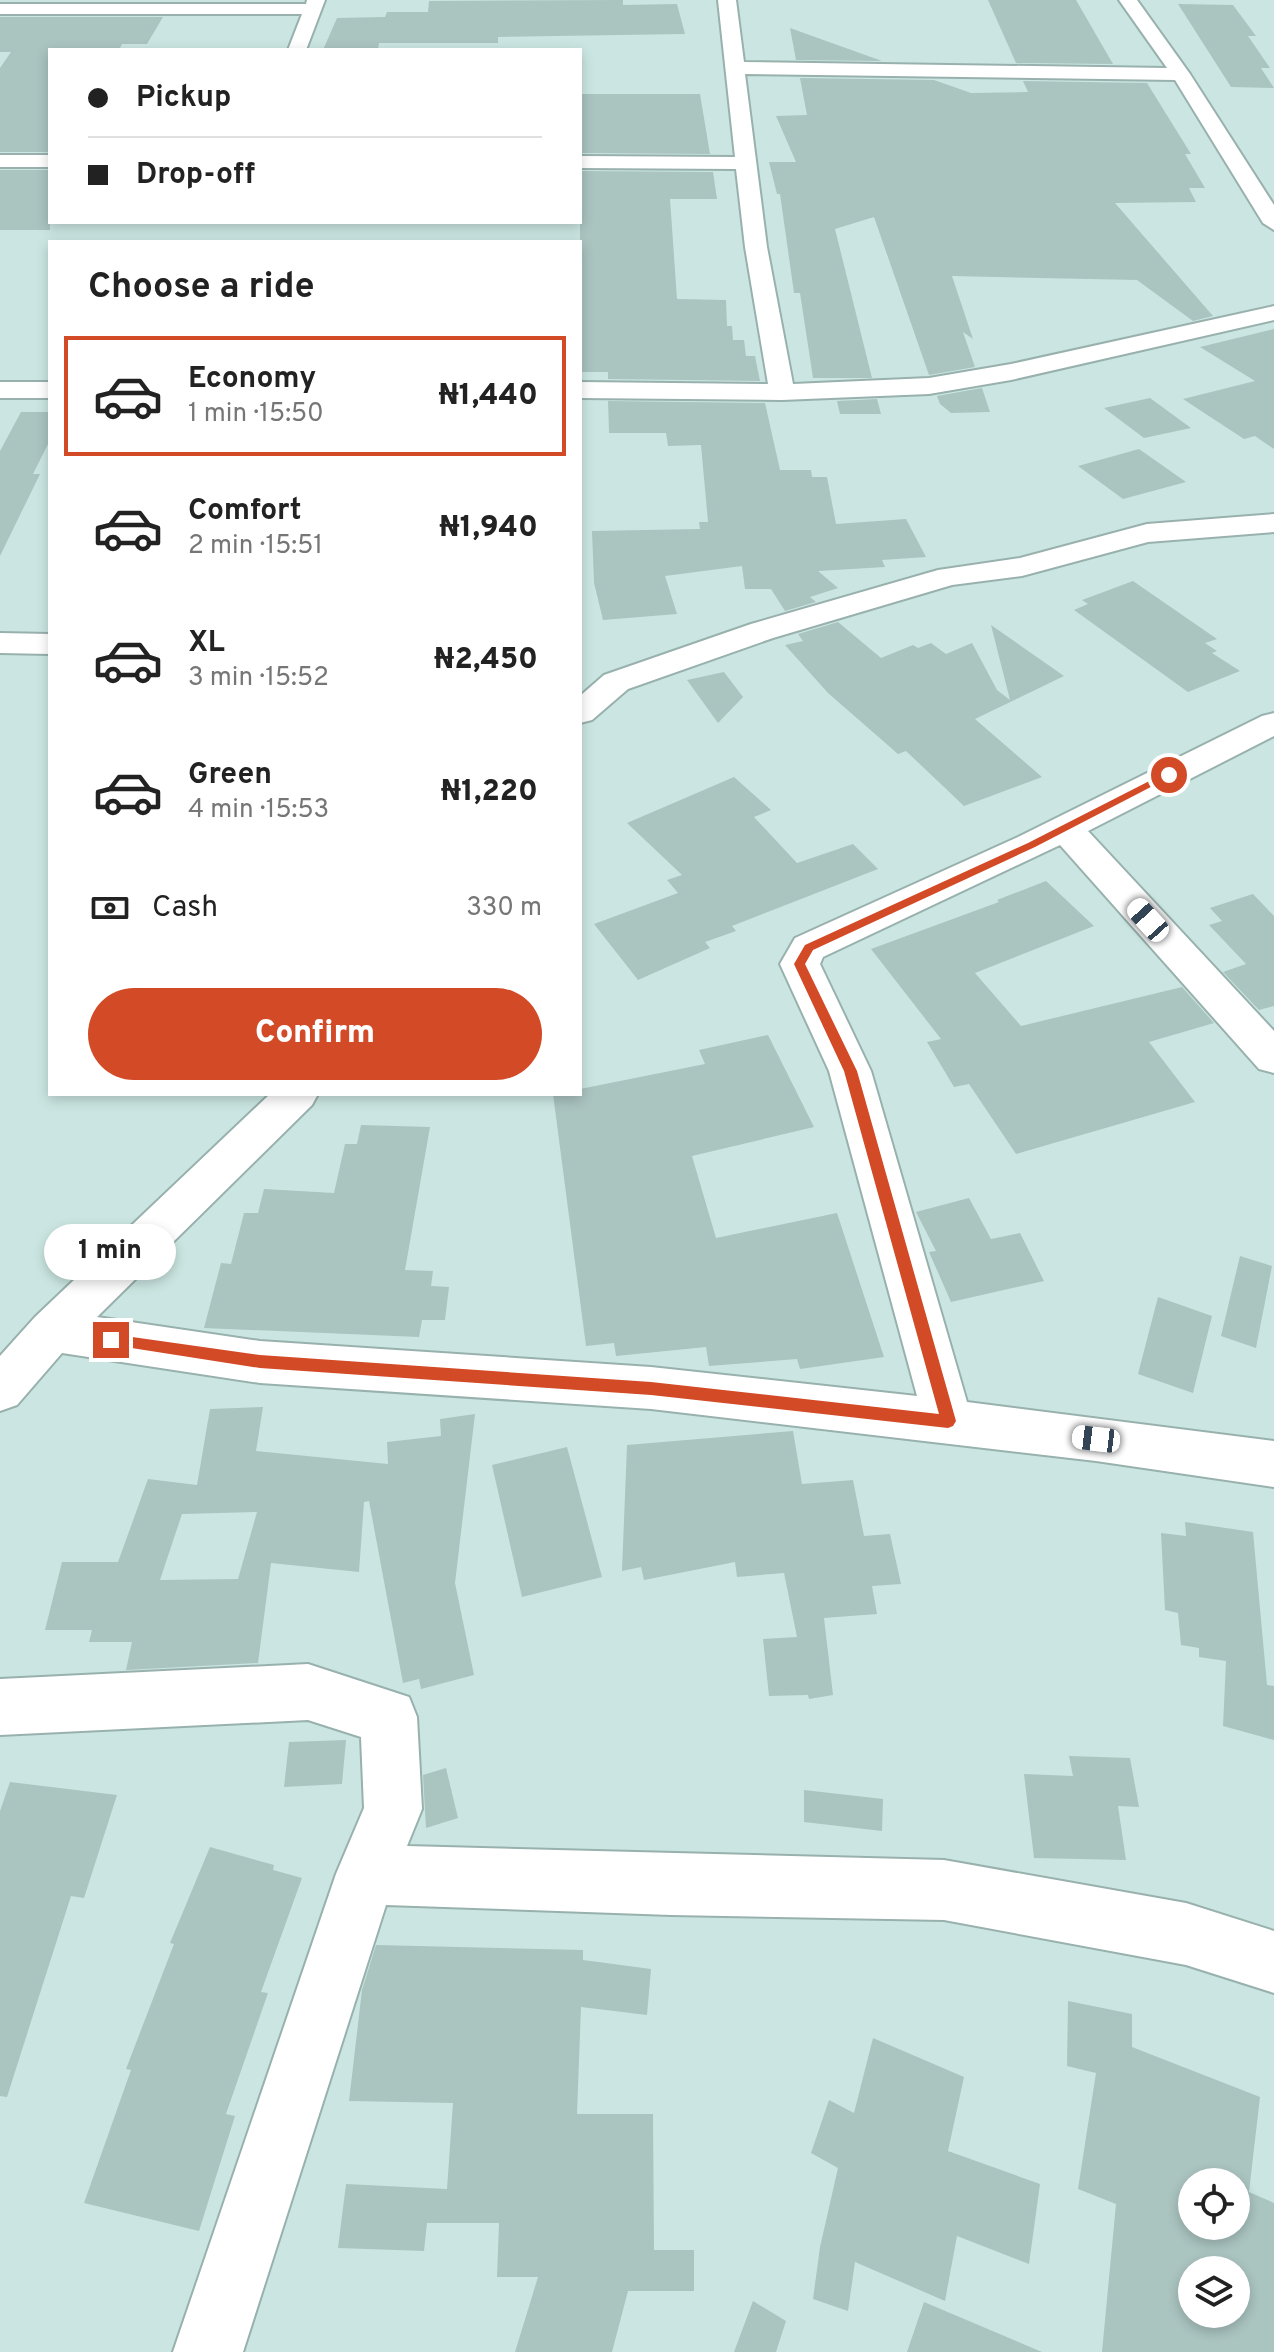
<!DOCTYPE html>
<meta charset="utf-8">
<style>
body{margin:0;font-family:Overpass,sans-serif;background:#f6f6f6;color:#222;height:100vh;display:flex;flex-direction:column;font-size:30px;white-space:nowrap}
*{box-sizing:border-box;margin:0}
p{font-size:26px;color:#767676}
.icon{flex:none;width:44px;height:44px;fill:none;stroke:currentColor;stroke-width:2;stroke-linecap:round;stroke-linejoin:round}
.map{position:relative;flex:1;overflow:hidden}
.drawer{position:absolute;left:48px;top:240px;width:534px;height:856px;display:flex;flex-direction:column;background:#fff;border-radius:0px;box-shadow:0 4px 12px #0003}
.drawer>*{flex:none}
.guide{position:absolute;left:48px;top:48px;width:534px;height:176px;border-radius:0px;box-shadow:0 4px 12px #0003;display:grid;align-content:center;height:176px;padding:0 40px;background:#fff}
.buttons{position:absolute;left:1178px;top:2168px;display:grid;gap:16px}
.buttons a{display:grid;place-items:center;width:72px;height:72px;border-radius:50%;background:#fff;box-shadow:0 4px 12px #0003;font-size:40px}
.end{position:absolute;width:36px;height:36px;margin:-18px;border:10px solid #d34a27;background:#fff;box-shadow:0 0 0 4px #fff}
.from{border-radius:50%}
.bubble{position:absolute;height:56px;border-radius:28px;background:#fff;box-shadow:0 4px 12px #0003;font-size:26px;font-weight:800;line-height:56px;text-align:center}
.car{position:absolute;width:24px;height:48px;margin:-24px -12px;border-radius:10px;box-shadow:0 0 6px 2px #0007;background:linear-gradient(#fff 24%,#345 0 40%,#fff 0 76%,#345 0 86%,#fff 0)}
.guide b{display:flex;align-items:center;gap:28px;height:76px;font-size:30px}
.guide b+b{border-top:2px solid #e0e0e0}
.guide i{width:20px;height:20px;background:#222}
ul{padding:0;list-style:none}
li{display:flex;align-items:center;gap:24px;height:120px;margin:0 16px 12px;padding:0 24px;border:4px solid transparent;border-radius:0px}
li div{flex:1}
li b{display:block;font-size:30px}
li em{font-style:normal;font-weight:800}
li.active{border-color:#d34a27}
li>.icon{width:72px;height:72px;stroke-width:1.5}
h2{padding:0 40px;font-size:36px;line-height:96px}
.pay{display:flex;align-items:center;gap:20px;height:88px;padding:0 40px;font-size:30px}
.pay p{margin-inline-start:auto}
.action{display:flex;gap:16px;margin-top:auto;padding:16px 40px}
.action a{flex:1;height:92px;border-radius:48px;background:#d34a27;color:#fff;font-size:32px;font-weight:800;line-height:92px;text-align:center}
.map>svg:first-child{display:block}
.building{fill:#aac4c0;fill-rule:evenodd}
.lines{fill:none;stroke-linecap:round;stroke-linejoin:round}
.minor-casing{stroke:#98b1ad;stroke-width:4}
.minor{fill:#fff;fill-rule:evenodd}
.route{fill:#d34a27}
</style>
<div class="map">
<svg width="1274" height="2352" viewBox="0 0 1274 2352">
<rect width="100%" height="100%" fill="#cbe6e2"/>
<path class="building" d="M 623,0 L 623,5 L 677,4 L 685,34 L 498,37 L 498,43 L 379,43 L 378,50 L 323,50 L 337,18 L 385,17 L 387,12 L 428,12 L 429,1 Z
M 988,0 L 1076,0 L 1113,64 L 1016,63 Z
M 1178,4 L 1233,5 L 1256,36 L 1248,36 L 1270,68 L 1261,68 L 1274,88 L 1231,87 Z
M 0,17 L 163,17 L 147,44 L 122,44 L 120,48 L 50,50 L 50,152 L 0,152 L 0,68 L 11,52 L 0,52 Z
M 790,28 L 882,61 L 796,60 Z
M 800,78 L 934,80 L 971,93 L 1028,92 L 1023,81 L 1147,83 L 1191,154 L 1185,154 L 1205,188 L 1189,188 L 1196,202 L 1115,203 L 1213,316 L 1193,321 L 1137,280 L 952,276 L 973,339 L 963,332 L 975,367 L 929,375 L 874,217 L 835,229 L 872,378 L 813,378 L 800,293 L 794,293 L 780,194 L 777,194 L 769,162 L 796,162 L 776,116 L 807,115 Z
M 580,94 L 700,94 L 710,154 L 580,153 Z
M 0,170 L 50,170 L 50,230 L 0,230 Z
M 580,171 L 713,172 L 717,199 L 670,199 L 677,299 L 726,300 L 727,326 L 732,326 L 733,340 L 744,340 L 746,356 L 755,356 L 760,381 L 608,379 L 608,372 L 580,372 Z
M 1274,329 L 1274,449 L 1255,436 L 1244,439 L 1183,399 L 1255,381 L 1200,347 Z
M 982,388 L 990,412 L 951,413 L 940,404 L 937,396 Z
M 1150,398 L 1191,428 L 1144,438 L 1104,408 Z
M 877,399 L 881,414 L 840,414 L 837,401 Z
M 608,401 L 765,403 L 780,470 L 811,470 L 812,477 L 827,477 L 836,524 L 906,519 L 926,557 L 882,560 L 885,567 L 818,571 L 838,588 L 810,597 L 816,602 L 785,611 L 771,589 L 745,589 L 742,566 L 665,576 L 677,614 L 603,620 L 594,583 L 592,531 L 700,529 L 699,522 L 708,522 L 701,445 L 668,446 L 666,433 L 609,433 Z
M 21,412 L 50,412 L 50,440 L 33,474 L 40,474 L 0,556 L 0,451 Z
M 1139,449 L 1186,482 L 1123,499 L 1078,466 Z
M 1133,581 L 1217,639 L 1205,643 L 1217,651 L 1212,653 L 1240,671 L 1188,692 L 1074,610 L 1088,604 L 1082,600 Z
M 838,622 L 881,658 L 913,645 L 918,648 L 931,643 L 946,654 L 972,643 L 997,690 L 1010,700 L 991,625 L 1064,676 L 975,719 L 1042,777 L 964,806 L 906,751 L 898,754 L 828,693 L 785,645 L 803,641 L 798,634 Z
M 724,672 L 743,697 L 718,723 L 687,680 Z
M 734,777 L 771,810 L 754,817 L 797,863 L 853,844 L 878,869 L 732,926 L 736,931 L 705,942 L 710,948 L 638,980 L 594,924 L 678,893 L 667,880 L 682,875 L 627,823 Z
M 1046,881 L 1094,926 L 975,973 L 1021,1026 L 1182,987 L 1214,1023 L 1149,1042 L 1195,1102 L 1016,1154 L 969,1084 L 954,1087 L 927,1042 L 941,1039 L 871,949 L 999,902 L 997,900 Z
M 1253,894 L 1274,916 L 1274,1006 L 1259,1010 L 1223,972 L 1246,964 L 1209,925 L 1222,921 L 1210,908 Z
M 768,1035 L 814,1127 L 692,1156 L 716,1238 L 837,1213 L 884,1357 L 800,1369 L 797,1359 L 709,1366 L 706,1347 L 616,1356 L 614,1343 L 586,1346 L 553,1094 L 580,1094 L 580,1089 L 705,1064 L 699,1050 Z
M 361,1125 L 430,1127 L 405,1270 L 433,1271 L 431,1286 L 449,1287 L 445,1320 L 422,1320 L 419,1337 L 204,1328 L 221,1263 L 231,1264 L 244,1213 L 258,1213 L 264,1189 L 334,1193 L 345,1144 L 357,1144 Z
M 969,1198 L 991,1239 L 1020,1233 L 1044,1281 L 951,1302 L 929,1252 L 936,1251 L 916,1212 Z
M 1240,1256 L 1272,1266 L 1256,1348 L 1221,1336 Z
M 1158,1297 L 1212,1316 L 1193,1393 L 1138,1374 Z
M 263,1407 L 256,1451 L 388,1464 L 387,1442 L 441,1436 L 440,1419 L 475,1414 L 455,1583 L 474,1675 L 421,1689 L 419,1679 L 403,1683 L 369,1501 L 364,1502 L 359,1572 L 271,1563 L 258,1663 L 126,1670 L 132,1642 L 89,1642 L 92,1630 L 45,1630 L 62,1562 L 118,1562 L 148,1479 L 197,1485 L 210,1409 ZM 257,1512 L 238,1579 L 160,1580 L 182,1514 Z
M 793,1431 L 802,1484 L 853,1480 L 864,1536 L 890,1534 L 901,1584 L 872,1586 L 877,1614 L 824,1618 L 833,1695 L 809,1699 L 808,1695 L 769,1696 L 763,1639 L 797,1637 L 784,1573 L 737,1577 L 735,1562 L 644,1580 L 641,1567 L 622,1571 L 627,1445 Z
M 567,1447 L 602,1577 L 522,1597 L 492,1465 Z
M 1185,1522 L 1253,1532 L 1267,1685 L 1274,1686 L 1274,1740 L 1223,1726 L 1226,1661 L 1199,1657 L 1199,1648 L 1181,1645 L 1178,1613 L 1165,1610 L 1161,1533 L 1186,1536 Z
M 346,1740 L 342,1784 L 284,1787 L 289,1742 Z
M 1069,1756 L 1130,1758 L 1139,1807 L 1118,1806 L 1126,1860 L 1034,1858 L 1024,1774 L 1073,1776 Z
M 446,1768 L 458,1818 L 426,1828 L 423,1775 Z
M 10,1782 L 117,1795 L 84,1898 L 71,1896 L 7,2097 L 0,2096 L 0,1811 Z
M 804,1790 L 883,1799 L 882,1831 L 804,1822 Z
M 210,1847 L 274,1865 L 273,1870 L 302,1878 L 261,1992 L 268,1993 L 226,2114 L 235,2116 L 199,2231 L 84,2203 L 131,2070 L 126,2069 L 174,1944 L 170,1943 Z
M 376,1945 L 583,1950 L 583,1960 L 651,1969 L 647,2015 L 581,2007 L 577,2114 L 653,2114 L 654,2250 L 694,2250 L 694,2291 L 628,2291 L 612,2352 L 515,2352 L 538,2277 L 497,2277 L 499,2223 L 427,2223 L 424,2251 L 338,2248 L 346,2184 L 447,2189 L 453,2103 L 349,2101 L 362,1990 Z
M 1068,2001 L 1132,2014 L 1132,2047 L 1260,2097 L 1249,2192 L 1274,2203 L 1274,2352 L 1102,2352 L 1116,2204 L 1078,2189 L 1096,2073 L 1067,2066 ZM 1192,2182 L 1236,2182 L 1236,2226 L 1192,2226 ZM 1192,2270 L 1236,2270 L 1236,2314 L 1192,2314 Z
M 873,2038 L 964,2077 L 948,2151 L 1040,2184 L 1029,2264 L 957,2236 L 945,2301 L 855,2262 L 848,2311 L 813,2299 L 820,2247 L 838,2168 L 811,2153 L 829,2100 L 854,2113 Z
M 753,2301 L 786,2321 L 776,2352 L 734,2352 Z
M 924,2302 L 1042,2352 L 907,2352 Z"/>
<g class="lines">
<defs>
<path id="minor" d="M 307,0 L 325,0 L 306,50 L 288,50 L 302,14 L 0,14 L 0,4 L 306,4 Z
M 718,0 L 736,0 L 744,62 L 1167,68 L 1119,0 L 1137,0 L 1190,74 L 1274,205 L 1274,230 L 1263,223 L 1175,80 L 745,74 L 767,247 L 793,384 L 929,378 L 1011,364 L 1274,306 L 1274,320 L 1011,380 L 929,394 L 782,400 L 580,398 L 580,382 L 768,384 L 745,247 L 736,169 L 580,168 L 580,156 L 735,157 Z
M 0,155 L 50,155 L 50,167 L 0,167 Z
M 0,382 L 50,382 L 50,398 L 0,398 Z
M 1274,514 L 1274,532 L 1148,542 L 1022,576 L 952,585 L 773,638 L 628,689 L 592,720 L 580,723 L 580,696 L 604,675 L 751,624 L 938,570 L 1020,558 L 1147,524 Z
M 0,633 L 50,634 L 50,654 L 0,653 Z
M 1274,713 L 1274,736 L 1088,831 L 1274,1031 L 1274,1073 L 1259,1069 L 1060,845 L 823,957 L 820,964 L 871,1071 L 967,1402 L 1274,1441 L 1274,1487 L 1096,1461 L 651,1409 L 260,1383 L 62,1353 L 17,1405 L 0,1411 L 0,1356 L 35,1317 L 270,1094 L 318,1094 L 312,1105 L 97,1317 L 260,1341 L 651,1367 L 917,1396 L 829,1071 L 780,964 L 795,938 L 1018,837 L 1262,716 Z
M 308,1664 L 409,1697 L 417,1717 L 422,1809 L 407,1846 L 944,1860 L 1186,1903 L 1274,1931 L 1274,1993 L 1186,1965 L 944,1920 L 671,1915 L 386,1905 L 243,2352 L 173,2352 L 336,1874 L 364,1808 L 361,1737 L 308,1720 L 0,1735 L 0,1679 Z"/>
</defs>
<use href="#minor" class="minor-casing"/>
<use href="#minor" class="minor"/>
</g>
<path class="route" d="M 1165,773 L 1174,775 L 1035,847 L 813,950 L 805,964 L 857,1071 L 956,1421 L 953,1426 L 948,1428 L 651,1395 L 260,1368 L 106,1344 L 104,1340 L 111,1334 L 260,1355 L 651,1382 L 939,1414 L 844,1071 L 794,964 L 805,945 L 1028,843 Z"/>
</svg>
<div class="buttons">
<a><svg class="icon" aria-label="locate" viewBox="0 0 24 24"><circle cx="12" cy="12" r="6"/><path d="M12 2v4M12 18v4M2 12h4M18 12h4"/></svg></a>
<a><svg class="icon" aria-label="layers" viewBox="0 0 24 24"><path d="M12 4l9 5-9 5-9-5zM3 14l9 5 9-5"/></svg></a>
</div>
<i class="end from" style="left:1169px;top:775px"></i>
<i class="end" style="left:111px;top:1340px"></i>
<div class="bubble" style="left:44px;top:1224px;width:132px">1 min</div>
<i class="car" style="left:1148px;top:920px;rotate:318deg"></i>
<i class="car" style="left:1096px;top:1439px;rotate:277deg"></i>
<div class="guide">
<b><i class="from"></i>Pickup</b>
<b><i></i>Drop-off</b>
</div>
<section class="drawer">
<h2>Choose a ride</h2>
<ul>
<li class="active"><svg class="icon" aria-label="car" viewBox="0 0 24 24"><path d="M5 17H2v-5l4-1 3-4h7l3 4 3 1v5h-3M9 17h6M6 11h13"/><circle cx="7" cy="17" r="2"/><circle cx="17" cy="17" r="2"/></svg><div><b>Economy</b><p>1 min · 15:50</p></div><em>₦1,440</em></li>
<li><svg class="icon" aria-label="car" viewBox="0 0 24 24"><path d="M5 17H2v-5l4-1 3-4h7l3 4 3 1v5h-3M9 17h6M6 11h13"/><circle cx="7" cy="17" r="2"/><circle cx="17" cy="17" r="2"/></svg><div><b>Comfort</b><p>2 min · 15:51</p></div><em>₦1,940</em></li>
<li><svg class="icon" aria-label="car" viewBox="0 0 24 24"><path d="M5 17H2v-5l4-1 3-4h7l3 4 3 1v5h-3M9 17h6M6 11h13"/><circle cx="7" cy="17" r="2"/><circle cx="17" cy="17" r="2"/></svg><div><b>XL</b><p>3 min · 15:52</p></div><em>₦2,450</em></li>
<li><svg class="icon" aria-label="car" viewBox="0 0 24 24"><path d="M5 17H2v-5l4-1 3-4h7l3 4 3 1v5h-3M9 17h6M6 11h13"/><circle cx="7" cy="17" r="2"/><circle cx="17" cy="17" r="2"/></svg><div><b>Green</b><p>4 min · 15:53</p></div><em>₦1,220</em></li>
</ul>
<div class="pay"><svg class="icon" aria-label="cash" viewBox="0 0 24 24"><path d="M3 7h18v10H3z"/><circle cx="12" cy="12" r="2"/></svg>Cash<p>330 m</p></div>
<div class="action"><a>Confirm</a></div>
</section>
</div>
